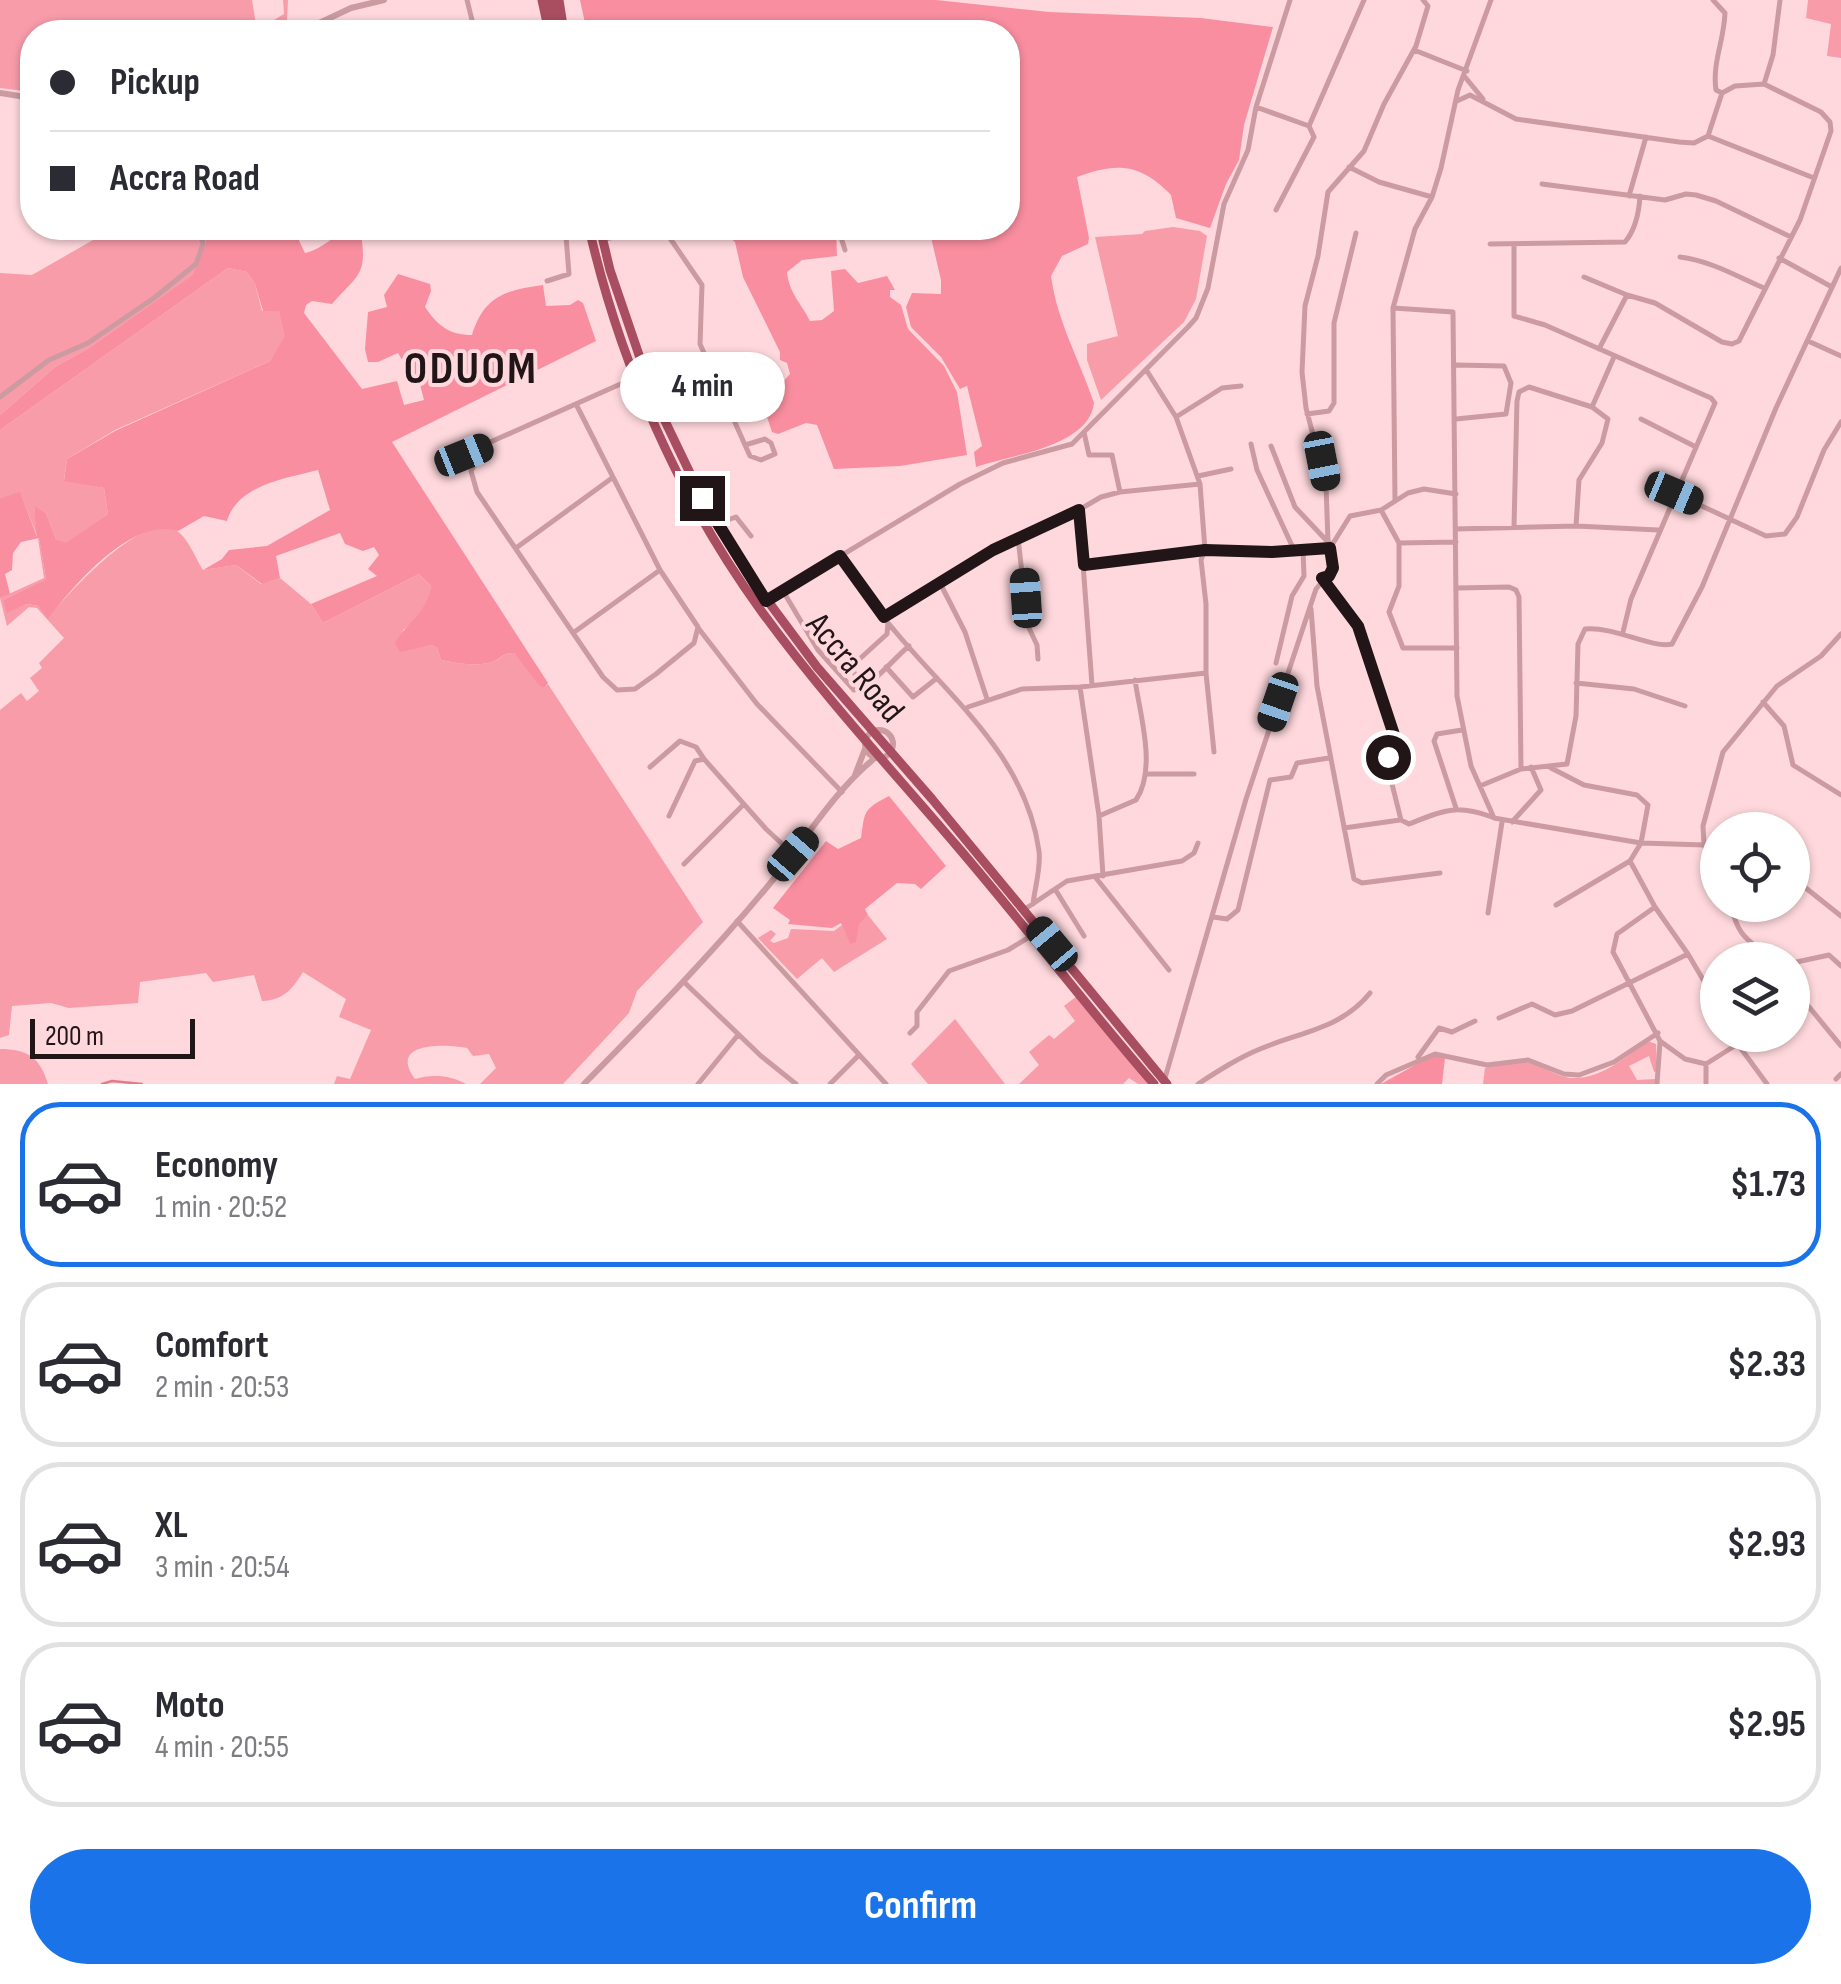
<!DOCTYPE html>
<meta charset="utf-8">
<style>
body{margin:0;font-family:"Sofia Sans Condensed",sans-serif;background:#f7f7f7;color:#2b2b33;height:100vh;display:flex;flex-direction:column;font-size:38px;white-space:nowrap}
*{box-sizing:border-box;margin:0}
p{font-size:32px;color:#7c7c81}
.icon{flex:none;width:55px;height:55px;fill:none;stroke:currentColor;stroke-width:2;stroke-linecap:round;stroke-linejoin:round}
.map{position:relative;height:1084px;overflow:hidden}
.panel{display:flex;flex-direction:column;background:#fff;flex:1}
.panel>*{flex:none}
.banner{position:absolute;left:20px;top:20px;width:1000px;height:220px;border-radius:40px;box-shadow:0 2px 8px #0004;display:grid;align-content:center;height:220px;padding:0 30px;background:#fff}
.fabs{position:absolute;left:1700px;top:812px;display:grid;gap:20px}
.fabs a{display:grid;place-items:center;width:110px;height:110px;border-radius:50%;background:#fff;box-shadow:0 2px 8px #0004;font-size:50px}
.scale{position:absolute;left:30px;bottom:25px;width:165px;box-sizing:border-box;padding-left:10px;border:5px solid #221517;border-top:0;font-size:28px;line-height:35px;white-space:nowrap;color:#221517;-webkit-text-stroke:8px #fed8dd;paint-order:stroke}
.end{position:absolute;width:45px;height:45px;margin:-22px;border:12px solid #221517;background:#fff;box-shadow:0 0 0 5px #fff}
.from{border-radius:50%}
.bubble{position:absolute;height:70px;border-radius:35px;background:#fff;box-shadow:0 2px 8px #0004;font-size:32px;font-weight:700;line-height:70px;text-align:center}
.car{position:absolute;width:30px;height:60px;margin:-30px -15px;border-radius:12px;box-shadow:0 0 8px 2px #0007;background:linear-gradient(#222 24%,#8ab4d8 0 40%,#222 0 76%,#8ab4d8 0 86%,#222 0)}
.banner b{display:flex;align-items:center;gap:35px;height:95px;font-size:38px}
.banner b+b{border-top:2px solid #e1e1e2}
.banner i{width:25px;height:25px;background:#2b2b33}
ul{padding:18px 0 0;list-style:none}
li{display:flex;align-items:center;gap:30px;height:165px;margin:0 20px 15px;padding:0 10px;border:5px solid #e1e1e2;border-radius:40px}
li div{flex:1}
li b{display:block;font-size:38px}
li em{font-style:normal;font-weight:700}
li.active{border-color:#1a73e8}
li>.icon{width:90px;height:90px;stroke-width:1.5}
.button{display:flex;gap:20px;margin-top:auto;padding:20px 30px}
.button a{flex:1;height:115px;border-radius:60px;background:#1a73e8;color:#fff;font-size:40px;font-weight:700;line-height:115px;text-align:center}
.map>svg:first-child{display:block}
.green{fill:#f89caa}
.forest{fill:#f98ea0}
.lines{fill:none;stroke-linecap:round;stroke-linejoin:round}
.stream{stroke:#e27a8b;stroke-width:2.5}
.minor{stroke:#cb9ba1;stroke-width:5}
.tertiary{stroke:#cb9ba1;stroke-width:6}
.trunk{stroke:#a94e60;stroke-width:9}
.route{stroke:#221517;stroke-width:12}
.labels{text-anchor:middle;stroke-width:8;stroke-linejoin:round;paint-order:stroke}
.street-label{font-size:35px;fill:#221517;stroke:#fed8dd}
.district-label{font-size:45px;font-weight:bold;letter-spacing:2.5px;fill:#221517;stroke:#fed8dd}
</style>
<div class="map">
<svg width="1841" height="1084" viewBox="0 0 1841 1084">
<rect width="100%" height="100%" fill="#fed8dd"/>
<path class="green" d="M 0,0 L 252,0 L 257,30 L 284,14 L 283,0 L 288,0 L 287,22 L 292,32 L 32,32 L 32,92 L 0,88 Z
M 1808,0 L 1841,0 L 1841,58 L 1827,56 L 1831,24 L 1806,18 Z
M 1173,227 L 1200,231 L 1207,236 L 1196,299 L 1184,322 L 1101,400 L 1087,360 L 1087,344 L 1118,336 L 1095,237 L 1142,234 L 1145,231 Z
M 114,228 L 203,228 L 206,243 L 194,275 L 89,348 L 55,367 L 0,415 L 0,273 L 32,275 Z
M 228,268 L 247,272 L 255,284 L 262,311 L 279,310 L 286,336 L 270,361 L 115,430 L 67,459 L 64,480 L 104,488 L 108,514 L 66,544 L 56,539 L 46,513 L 34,507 L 46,579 L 3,600 L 8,612 L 27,604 L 38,606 L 48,618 C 67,595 144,508 177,531 C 188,538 196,559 203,570 L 236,565 L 261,584 L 280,578 L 311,604 L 323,623 L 419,574 L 431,586 C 427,607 420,618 403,630 L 400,651 L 432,645 L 437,648 L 441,660 C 456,663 477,667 492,662 C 502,659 502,653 514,653 L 544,688 L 548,684 L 703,922 L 637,991 L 629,1013 L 563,1084 L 480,1084 L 496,1068 L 489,1054 L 473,1056 L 467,1048 C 447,1044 387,1041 415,1079 C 432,1074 450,1075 466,1084 L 334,1084 L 337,1076 L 350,1079 L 371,1030 L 339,1017 L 346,999 L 303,972 C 292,990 283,1000 262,1001 L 254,975 L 213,982 L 206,973 L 140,982 L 138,1003 L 69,1008 L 51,1003 L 12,1006 L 9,1035 L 0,1038 L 0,710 L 21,693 L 27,701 L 39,691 L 30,678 L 42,668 L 39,663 L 64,638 L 37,608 L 29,607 L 7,626 L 0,598 L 44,578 L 38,538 L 20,493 L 0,498 L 0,430 Z
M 868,915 L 887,939 L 834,972 L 822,958 L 797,979 L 758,938 L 771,930 L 776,934 L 770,941 L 774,943 L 788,938 L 791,929 L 834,931 L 842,925 L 850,943 L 859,923 Z
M 1077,996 L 1150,1084 L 1138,1084 L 1129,1078 L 1123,1084 L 1019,1084 L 1039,1065 L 1029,1052 L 1049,1035 L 1054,1039 L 1075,1021 L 1064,1006 Z
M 955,1019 L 1005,1084 L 928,1084 L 911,1064 Z
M 1648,1041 L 1656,1044 L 1657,1071 L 1654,1072 L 1649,1056 L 1629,1066 L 1637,1080 L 1656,1079 L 1656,1084 L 1483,1084 L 1485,1068 C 1497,1066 1513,1061 1525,1062 C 1540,1064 1555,1076 1570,1078 C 1601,1080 1625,1057 1648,1041 Z
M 0,1049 C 27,1049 40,1057 48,1084 L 0,1084 Z"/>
<path class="forest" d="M 580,0 L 936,0 L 1049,12 L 1201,18 L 1273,27 L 1244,125 L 1239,160 L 1226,184 L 1210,228 L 1176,218 L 1171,195 C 1141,163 1116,162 1077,177 L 1089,238 L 1088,244 L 1062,256 L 1051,276 C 1057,321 1079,359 1094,403 C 1089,447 1010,455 976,467 L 974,452 L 982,446 L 967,386 L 960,389 L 941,357 L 911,327 L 906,307 L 912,293 L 941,294 L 941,280 L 930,233 L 934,228 L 1008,228 L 1008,32 L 801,32 L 801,26 L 783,20 L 776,32 L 587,32 Z
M 203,228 L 251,228 L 256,234 L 269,228 L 293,228 L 305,253 C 322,250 332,234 355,230 L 361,235 C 368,276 356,276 332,304 L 312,301 L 306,305 L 304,313 L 362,389 L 397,381 L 404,405 L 424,400 L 418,377 L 410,373 L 398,353 L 378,362 L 368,362 L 365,349 L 368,312 L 387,307 L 384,295 L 398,274 L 430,284 L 431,291 L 425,307 C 437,325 449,335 472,335 C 484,295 507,290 543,285 L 546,306 L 570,305 L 578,300 L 583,303 L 596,341 L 392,442 L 548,683 L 544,688 L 539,685 L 514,653 C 502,653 501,659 492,662 C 477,667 456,663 441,660 L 437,648 L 432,645 L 400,652 L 395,643 C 409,619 425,617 431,586 L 419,574 L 323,623 L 311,604 L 377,576 L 368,569 L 379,555 L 374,547 L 363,551 L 345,544 L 340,533 L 276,556 L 280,578 L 262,584 L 236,565 L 203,570 L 222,559 L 229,550 L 267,546 L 330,510 L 318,470 C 287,478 237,485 227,521 L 204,516 L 178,531 C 132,516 74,585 48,619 L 38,606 L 27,604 L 7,613 L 3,600 L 46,579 L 39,538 L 21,542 L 13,553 L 12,570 L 5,574 L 10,594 L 0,598 L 0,498 L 20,492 L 37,537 L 34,506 L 46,513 L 56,539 L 66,543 L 108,514 L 104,488 L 64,481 L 67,459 L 115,431 L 270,361 L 285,336 L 279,311 L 263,311 L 255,284 L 247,272 L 228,268 L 0,430 L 0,415 L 55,367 L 89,348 L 193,275 L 206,243 Z
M 705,228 L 836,228 L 837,256 L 802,260 L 787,272 C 789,293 801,303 810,321 L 822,320 L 834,311 L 831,271 L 845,269 L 858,283 L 887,276 L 895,290 L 890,290 L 890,297 L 901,305 L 908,329 L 944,366 L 957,392 L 967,455 L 900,466 L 834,469 L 817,425 L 806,423 L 778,434 L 772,432 L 765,411 L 739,414 L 757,389 L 782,383 L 790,374 L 787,363 L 780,360 L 780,352 L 743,277 L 735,242 L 723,233 L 710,232 Z
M 889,796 L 946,866 L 921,889 L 915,884 L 897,883 L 865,909 L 868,915 L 859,924 L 856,942 L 850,944 L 841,923 L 832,928 L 788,924 L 790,920 L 773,908 L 826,841 L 838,849 L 861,838 C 865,812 862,810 889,796 Z
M 1433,1055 L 1445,1058 L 1442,1084 L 1381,1084 Z"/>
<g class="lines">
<path class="stream" d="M 102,1084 L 112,1081 L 142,1084"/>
<path class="minor" d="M 467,0 L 475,32
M 1713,0 L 1725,13 C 1724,41 1712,63 1716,90 L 1722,93
M 1414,50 L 1467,71
M 1465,77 L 1483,99
M 1764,84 L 1773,55 L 1780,0
M 1457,101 L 1470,95 L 1516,119 L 1679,142 L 1694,143 L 1708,136 L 1814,178
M 1256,107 L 1309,126
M 1349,167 L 1379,182 L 1432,197
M 1542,184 L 1665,200 L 1686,194 L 1696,195 L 1716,201 L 1791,237
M 1629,196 L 1646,137
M 1276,210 L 1314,137 L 1309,126 L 1364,0
M 663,228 L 702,285 L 700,344 L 745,445 L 750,456 L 761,460 L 775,454 L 771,443 L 765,439 L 745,445
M 838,228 L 845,250
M 605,239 L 654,228
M 1490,244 L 1625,242 C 1636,229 1639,213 1640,196
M 1514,246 L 1514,316 L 1545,325 L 1711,398 L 1715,403 L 1631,599 L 1623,632
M 1680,257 C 1711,261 1736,276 1764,288
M 1779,258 L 1832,287
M 1584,277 L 1627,295
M 547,281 L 569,274 L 566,236
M 1393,308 L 1453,312 L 1457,696 L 1471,766 L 1494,818 L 1641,843 L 1704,845
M 1808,341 L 1841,356
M 1599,349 L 1627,295 L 1655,303 L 1722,342 L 1732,344 L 1739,341 L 1800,220 L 1831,131 L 1830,122 L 1821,112 L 1764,84 L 1735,86 L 1722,93 L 1708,136
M 1456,365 L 1504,366 L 1511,383 L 1506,414 L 1456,419
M 1147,371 L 1176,417 L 1200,484 L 1205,550 L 1201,560 L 1206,604 L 1206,673 L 1214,752
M 719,388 L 742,375
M 0,397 L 49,360 L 88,343 L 154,298 L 196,264 L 203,244 L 199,228
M 1592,407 L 1614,357
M 1307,414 L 1329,411 L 1334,403 L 1334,323 L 1356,233
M 1176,417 L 1222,388 L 1241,386
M 1641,419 L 1696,447
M 1084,432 L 1089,455 L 1112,455 L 1120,492
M 1251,444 L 1257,470 L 1294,550
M 486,446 L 471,471 L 477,492 L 603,677 L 617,690 L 635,689 L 656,674 L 694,643 L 698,627 L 660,570 L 577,406
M 1271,446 L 1295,507 L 1326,540
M 441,464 L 634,378
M 1198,476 L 1231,469
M 1674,493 L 1766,536 L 1785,534 L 1797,517 L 1824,450 L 1841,422
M 1395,501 L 1393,308 L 1415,229 L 1432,197 L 1441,168 L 1458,90 L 1491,0
M 1079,510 L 1092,685
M 1381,510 L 1399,543 L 1456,542
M 719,523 L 736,517 L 751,536
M 1514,527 L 1517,401 L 1519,392 L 1529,387 L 1592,407 L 1608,419 L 1602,443 L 1579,480 L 1576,526
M 1456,529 L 1576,526 L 1658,530
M 1018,538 L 1028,626 L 1037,645 L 1038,659
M 1399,543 L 1399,586 L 1389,612 L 1403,648 L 1457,648
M 1332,545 L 1350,516 L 1381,510 L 1408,493 L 1424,489 L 1456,494
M 516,548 L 612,478
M 839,556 C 857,580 874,607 894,630 C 950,698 1026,756 1039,851 C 1041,869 1035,886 1033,904
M 1084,565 L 1205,550 L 1329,548
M 1322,579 C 1367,624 1379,685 1397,744 L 1388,757 L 1387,764 L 1401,820 L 1409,824 C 1444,810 1456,804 1492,817
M 940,583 L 965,632 L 987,699
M 1457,588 L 1509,587 L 1516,590 L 1519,597 L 1521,769
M 783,591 L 818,650 L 854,690 C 874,685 892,660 909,646
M 769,599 L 960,484 L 1003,463 L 1072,444 L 1188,327 L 1196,318 L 1208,288 L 1224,204 L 1248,150 L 1256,107 L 1290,0
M 1311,609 L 1317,686 L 1354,879 L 1362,883 L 1440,873
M 884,617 L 993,550 L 1060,521 L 1101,497 L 1120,492 L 1200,484
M 699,629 L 757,704 L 842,792
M 573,633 L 660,570
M 1276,663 L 1292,596 L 1304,576 L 1303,550
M 886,667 L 913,697 L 937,678
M 1576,683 L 1634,689 L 1685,706
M 866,685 L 854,673 L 853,665 L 887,634 L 888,623
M 1080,687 L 1099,816 L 1103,876
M 1763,702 L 1784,726 L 1793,765 L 1841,795
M 968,707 L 1022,689 L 1080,687 L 1206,673
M 650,767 L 680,741 L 696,747 L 704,759
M 1551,768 L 1584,785 L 1637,795 L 1648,805 L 1641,843 L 1630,861 L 1556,905
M 1145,774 L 1194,774
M 1480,786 L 1521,769 L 1567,764 L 1576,716 L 1578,644 L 1585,629 C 1614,626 1652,649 1672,644 L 1702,587 L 1776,408 L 1841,268
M 1456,808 L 1434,741 L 1437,734 L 1462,730
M 669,816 L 695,761 L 704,759 L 766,829 L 793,854
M 1099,816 L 1136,800 C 1157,769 1140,715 1135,680
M 1512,822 L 1541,790 L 1531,767
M 1344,828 L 1400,820
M 1630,861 L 1655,907 L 1688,954 L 1718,1005
M 684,864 L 743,805
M 1718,875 L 1704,845 L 1703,826 L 1723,752 L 1777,686 L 1821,656 L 1841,634
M 1096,878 L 1169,970
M 1792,882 L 1802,885 L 1841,916
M 1055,889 L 1084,936
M 1731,905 C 1738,938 1748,939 1772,960
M 1655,907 L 1617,934 L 1613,952 L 1660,1041 L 1685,1059 L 1706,1064 L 1736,1045
M 1025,909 L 1067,881 L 1182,861 L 1194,853 L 1198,843
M 1488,913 L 1502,822
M 1213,917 L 1227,919 L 1238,910 L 1270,780 L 1291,777 L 1297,763 L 1329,758
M 737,921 L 886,1084
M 1792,963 L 1829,955 L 1841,966
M 684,982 L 761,1056 L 796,1084
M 1792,986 L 1841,1046
M 1499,1018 L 1532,1004 L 1555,1015 L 1572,1011 L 1688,954
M 910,1033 L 917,1026 L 917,1012 L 949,971 L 1008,950 L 1031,936
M 1731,1035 L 1767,1084
M 1418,1057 L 1439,1028 L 1452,1032 L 1475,1021
M 1165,1078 L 1246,799 L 1316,589 L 1333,569 L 1332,545 L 1328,541 L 1326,485 L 1306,408 L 1302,372 L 1305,306 L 1318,256 L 1328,192 L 1364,151 L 1384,104 L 1416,46 L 1428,6 L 1423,0
M 1836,1079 L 1841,1074
M 698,1084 L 738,1035
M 830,1084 L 859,1055
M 1198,1084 C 1218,1071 1238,1058 1260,1049 C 1300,1032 1341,1029 1370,993
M 1377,1084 L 1386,1075 L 1435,1054 L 1487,1065 L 1528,1060 L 1564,1074 L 1579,1075 L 1614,1062 L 1658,1033
M 1657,1084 L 1660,1042
M 1706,1084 L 1706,1064"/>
<path class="tertiary" d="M 300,32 L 351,8 L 384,0
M 0,93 L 32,98
M865 744a14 14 0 1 1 28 0a14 14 0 1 1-28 0Z
M 855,775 L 865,749
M 584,1084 C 649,1018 713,953 772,881 C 805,840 835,790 875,758"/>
<path class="trunk" d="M 542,0 L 549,32
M 551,0 L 558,32
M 559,0 L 564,32
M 589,228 C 620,364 679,498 762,612 C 821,693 890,768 956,845 C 1023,923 1086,1006 1154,1084
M 600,228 L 610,270 L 653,396 L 702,498 L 747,573 L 817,667 L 932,799 L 1167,1084"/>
</g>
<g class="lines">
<path class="route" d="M 702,498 L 766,601 L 840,556 L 884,617 L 993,550 L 1079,510 L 1084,565 L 1205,550 L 1272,552 L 1330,548 L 1333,568 L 1329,576 L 1322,578 L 1358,626 L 1397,744 L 1388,757"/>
</g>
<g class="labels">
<g class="street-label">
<text transform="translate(856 667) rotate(50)" y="12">Accra Road</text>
</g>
<g class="district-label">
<text x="471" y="383">ODUOM</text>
</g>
</g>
</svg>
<div class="fabs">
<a><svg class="icon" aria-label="locate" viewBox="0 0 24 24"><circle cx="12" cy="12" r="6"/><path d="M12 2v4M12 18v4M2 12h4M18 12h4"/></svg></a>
<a><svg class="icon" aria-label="layers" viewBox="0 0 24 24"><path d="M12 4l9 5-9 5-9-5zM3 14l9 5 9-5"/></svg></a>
</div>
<div class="scale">200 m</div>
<i class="end from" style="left:1388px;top:757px"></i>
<i class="end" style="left:702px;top:498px"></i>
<div class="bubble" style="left:620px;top:352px;width:165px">4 min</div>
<i class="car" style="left:464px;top:455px;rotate:68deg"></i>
<i class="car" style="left:1322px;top:461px;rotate:169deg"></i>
<i class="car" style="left:1674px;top:493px;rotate:113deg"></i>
<i class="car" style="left:1026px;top:598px;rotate:356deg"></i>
<i class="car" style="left:1278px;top:702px;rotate:199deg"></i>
<i class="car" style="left:793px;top:854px;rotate:41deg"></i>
<i class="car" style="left:1052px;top:944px;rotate:320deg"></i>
<div class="banner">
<b><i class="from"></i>Pickup</b>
<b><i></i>Accra Road</b>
</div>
</div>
<section class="panel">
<ul>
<li class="active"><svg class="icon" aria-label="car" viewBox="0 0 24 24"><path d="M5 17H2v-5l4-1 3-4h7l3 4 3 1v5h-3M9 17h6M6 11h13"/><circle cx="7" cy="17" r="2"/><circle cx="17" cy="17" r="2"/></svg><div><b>Economy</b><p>1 min · 20:52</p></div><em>$1.73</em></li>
<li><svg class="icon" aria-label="car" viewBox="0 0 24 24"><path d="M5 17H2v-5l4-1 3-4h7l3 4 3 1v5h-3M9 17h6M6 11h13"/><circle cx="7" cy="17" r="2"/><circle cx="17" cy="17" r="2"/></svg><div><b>Comfort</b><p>2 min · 20:53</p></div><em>$2.33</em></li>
<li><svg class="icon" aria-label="car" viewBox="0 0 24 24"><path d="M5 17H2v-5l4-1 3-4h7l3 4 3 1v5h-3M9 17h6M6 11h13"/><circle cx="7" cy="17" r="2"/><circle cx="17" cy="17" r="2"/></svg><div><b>XL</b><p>3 min · 20:54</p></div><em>$2.93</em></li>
<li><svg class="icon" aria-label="car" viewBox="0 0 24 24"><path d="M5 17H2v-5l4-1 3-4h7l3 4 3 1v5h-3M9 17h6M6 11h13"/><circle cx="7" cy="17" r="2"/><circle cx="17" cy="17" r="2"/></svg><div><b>Moto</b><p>4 min · 20:55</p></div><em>$2.95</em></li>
</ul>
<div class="button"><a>Confirm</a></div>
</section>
